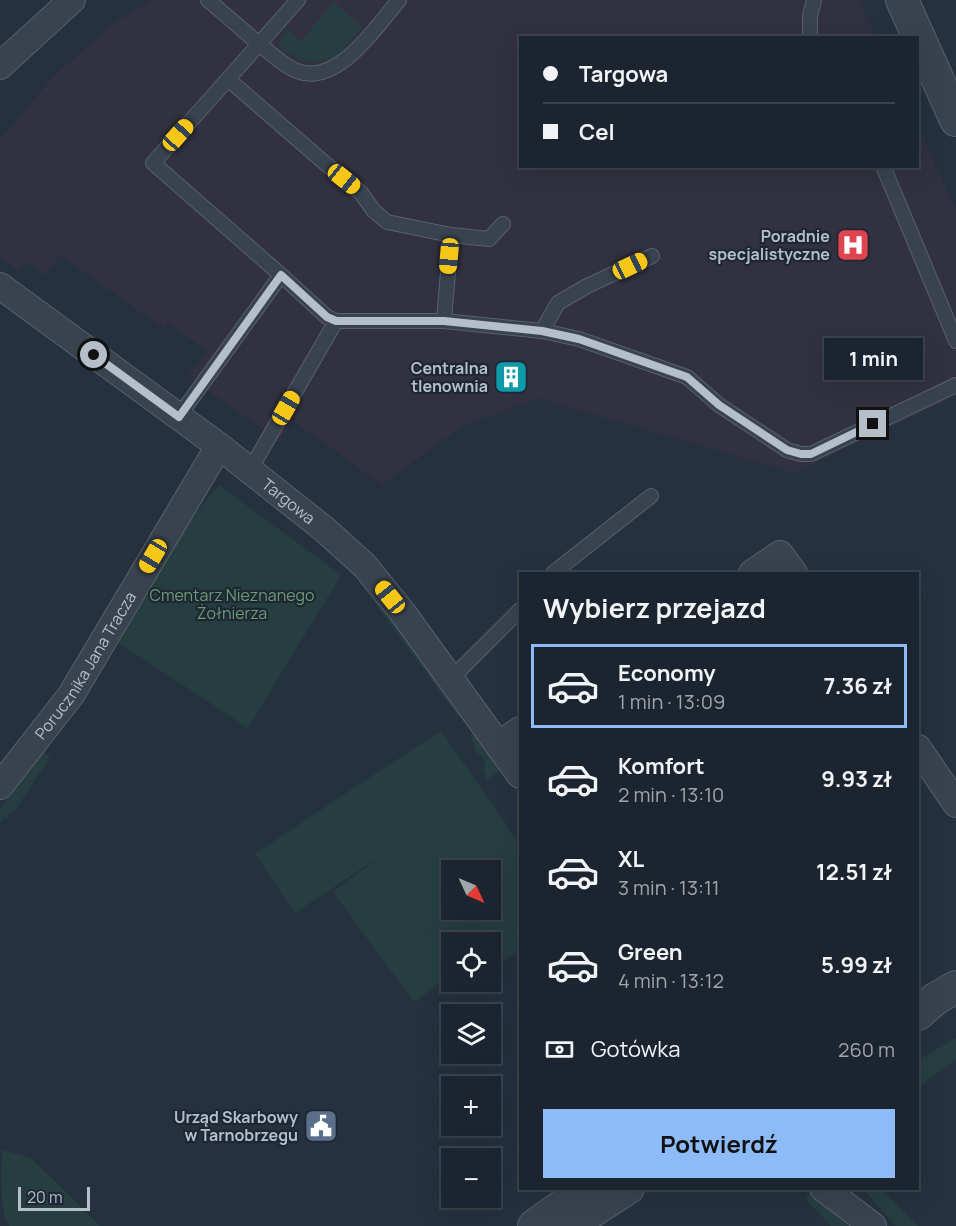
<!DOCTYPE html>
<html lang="pl">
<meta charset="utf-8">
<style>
body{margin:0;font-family:Manrope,sans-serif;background:#252d37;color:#f1f3f6;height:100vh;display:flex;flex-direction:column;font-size:22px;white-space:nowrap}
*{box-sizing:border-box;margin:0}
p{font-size:20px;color:#a0a5aa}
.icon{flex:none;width:33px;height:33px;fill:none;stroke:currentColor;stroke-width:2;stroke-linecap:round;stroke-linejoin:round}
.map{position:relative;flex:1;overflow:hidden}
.panel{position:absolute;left:519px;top:572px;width:400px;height:618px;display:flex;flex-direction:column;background:#1c252f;border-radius:0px;box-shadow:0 6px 24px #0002,0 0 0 2px #3a424b}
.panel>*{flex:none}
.hud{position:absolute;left:519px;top:36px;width:400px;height:132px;border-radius:0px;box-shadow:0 6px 24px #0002,0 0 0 2px #3a424b;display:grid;align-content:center;height:132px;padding:0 24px;background:#1c252f}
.needle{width:39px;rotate:134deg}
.fabs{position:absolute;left:441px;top:860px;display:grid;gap:12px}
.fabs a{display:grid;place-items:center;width:60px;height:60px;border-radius:0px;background:#1c252f;box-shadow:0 6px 24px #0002,0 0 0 2px #3a424b;font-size:30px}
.scale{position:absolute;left:18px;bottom:15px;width:72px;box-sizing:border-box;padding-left:6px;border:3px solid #b5bec9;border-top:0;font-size:16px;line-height:21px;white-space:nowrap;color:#b5bec9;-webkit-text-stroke:4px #1e2834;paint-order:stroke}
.end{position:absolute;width:27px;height:27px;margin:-14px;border:8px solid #b5bec9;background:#111;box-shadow:0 0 0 3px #111}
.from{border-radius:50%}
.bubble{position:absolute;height:42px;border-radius:0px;background:#1c252f;box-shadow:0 6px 24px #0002,0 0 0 2px #3a424b;font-size:20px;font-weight:700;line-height:42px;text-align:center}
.car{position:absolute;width:18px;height:36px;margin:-18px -9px;border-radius:8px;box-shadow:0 0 4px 2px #0007;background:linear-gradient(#f5c518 24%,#345 0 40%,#f5c518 0 76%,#345 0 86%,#f5c518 0)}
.hud b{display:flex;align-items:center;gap:21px;height:57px;font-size:22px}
.hud b+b{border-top:2px solid #3a424b}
.hud i{width:15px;height:15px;background:#f1f3f6}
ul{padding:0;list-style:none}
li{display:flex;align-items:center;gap:18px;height:84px;margin:0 12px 9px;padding:0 12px;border:3px solid transparent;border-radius:0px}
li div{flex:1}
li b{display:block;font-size:22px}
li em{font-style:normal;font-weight:700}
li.current{border-color:#8cbbf8}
li>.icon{width:54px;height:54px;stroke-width:1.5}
h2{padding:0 24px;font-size:27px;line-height:72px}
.pay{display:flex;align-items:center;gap:15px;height:66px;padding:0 24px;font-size:22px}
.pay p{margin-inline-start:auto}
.primary-button{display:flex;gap:12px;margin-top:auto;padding:12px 24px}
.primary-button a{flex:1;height:69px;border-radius:0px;background:#8cbbf8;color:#111;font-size:24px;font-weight:700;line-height:69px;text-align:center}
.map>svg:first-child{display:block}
.medical{fill:#323140}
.green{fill:#273e40;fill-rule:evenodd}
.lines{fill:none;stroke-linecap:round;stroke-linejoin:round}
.service-casing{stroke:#57616c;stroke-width:16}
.minor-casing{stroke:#57616c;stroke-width:28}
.tertiary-casing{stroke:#57616c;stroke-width:34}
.service{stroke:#39434f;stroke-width:14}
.minor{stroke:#39434f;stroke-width:26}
.tertiary{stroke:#39434f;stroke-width:32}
.route{stroke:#b5bec9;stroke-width:8}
.labels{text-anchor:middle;stroke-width:4.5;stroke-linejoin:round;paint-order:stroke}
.poi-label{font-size:16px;font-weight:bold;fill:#b5bec9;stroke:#1e2834;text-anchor:end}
.street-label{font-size:16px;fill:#b5bec9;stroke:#1e2834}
.park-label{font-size:16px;fill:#6c9a74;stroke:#1e2834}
</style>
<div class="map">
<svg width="956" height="1226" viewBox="0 0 956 1226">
<rect width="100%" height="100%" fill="#25313f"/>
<path class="medical" d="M 152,0 L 859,0 L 876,37 L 520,38 L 520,166 L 918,166 L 918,127 L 956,209 L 956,396 L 794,473 L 538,398 L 461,427 L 382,485 L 293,421 L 279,442 L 188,376 L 207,351 L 168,323 L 164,329 L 60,255 L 45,276 L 26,262 L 19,271 L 0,257 L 0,140 L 53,77 L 115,22 Z"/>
<path class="green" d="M 334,2 L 362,27 L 343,50 L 335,57 L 326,60 L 315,62 L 303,61 L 284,51 L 279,43 L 288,29 L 301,41 Z
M 219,485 L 341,575 L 248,728 L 119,643 L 189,522 Z
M 365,585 L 379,599 L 466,715 L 462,716 L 457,715 L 363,587 Z
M 472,729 L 500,769 L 498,772 L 487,780 L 483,767 L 486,764 L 482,756 L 477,754 L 471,737 Z
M 441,731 L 520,844 L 520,949 L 491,970 L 490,942 L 452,942 L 451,975 L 414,1002 L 333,892 L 384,854 L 295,913 L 255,854 L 349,791 ZM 452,870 L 490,870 L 490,909 L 452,909 Z
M 43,752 L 50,757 L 14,812 L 11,811 L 6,819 L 4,817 L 0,823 L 0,808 Z
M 956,1038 L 956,1060 L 918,1087 L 918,1060 Z
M 3,1150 L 31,1158 L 100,1226 L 9,1226 C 0,1214 0,1166 3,1150 Z
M 862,1188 L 881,1188 L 918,1226 L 896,1226 Z
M 811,1192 L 849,1226 L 831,1226 L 807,1201 L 807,1196 Z"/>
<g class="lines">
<defs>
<path id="service" d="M 208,0 L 259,44 L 298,0
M 810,38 L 810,16 L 814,0
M 228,79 L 153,163 L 281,275 L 327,317 L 336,321 L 444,321 L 451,235 L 387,222 L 374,211 L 361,193 L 327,165 L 228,79 L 259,44 C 271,53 283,66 297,71 C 337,87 377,26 399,0
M 883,166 L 956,341
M 451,235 L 489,239 L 503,224
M 444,321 L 542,331 L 579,339 L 656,366 L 687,377 L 719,405 L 787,450 L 801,454 L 811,454 L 956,385
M 542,331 L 558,303 L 587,286 L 652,256
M 179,416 L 281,275
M 250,470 L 336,321
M 553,573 L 651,496
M 451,679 L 520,610"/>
<g id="minor">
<path d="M 0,66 L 72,0"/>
<path id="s1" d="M 0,286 L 219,446 L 324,529 L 365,566 L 403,613 L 520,775"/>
<path d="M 752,573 L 780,554 L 794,573"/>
<path d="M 498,745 L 520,730"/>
<path d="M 918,748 L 956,804"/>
<path id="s2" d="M 0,786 L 71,695 L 219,446"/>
<path d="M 823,1188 L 873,1226"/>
</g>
<path id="tertiary" d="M 902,0 L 956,120
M 918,1014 L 935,999 L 956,987
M 534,1226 L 577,1195 L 588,1188
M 569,1226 L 628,1188"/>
</defs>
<use href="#service" class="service-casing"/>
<use href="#minor" class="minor-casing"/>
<use href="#tertiary" class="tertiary-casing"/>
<use href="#service" class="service"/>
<use href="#minor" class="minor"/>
<use href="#tertiary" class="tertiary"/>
</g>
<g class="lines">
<path class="route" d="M 94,355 L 179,417 L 281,275 L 327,317 L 336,321 L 444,321 L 542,331 L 579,339 L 687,377 L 719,405 L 787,450 L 801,454 L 811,454 L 873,424"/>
</g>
<defs>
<symbol id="hospital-square" viewBox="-11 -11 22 22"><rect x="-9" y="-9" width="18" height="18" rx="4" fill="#e0444e" stroke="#1e2834"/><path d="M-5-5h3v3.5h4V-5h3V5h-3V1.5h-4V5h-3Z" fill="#fff"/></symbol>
<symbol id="building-square" viewBox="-11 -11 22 22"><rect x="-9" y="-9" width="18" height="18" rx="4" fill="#0f9aa8" stroke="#1e2834"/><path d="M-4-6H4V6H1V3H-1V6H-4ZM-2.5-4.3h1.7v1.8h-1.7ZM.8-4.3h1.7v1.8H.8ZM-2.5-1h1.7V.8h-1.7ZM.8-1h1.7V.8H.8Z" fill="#fff"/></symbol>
<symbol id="civic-square" viewBox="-11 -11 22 22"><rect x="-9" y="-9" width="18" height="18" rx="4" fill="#5c6f8a" stroke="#1e2834"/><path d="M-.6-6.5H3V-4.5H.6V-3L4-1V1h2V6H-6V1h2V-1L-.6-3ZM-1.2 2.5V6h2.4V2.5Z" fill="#fff"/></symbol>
</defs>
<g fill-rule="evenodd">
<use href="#hospital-square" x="834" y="226" width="38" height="38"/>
<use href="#building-square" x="492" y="358" width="38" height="38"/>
<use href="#civic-square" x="302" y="1107" width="38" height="38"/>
</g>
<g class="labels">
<g class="poi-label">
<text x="830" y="242">Poradnie<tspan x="830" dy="18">specjalistyczne</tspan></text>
<text x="488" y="374">Centralna<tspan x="488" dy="18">tlenownia</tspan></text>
<text x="298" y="1123">Urząd Skarbowy<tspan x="298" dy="18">w Tarnobrzegu</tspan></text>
</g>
<g class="street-label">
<text dy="6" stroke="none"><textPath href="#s1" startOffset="360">Targowa</textPath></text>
<text dy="6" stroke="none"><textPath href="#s2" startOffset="148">Porucznika Jana Tracza</textPath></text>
</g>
<g class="park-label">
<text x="232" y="601">Cmentarz Nieznanego<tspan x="232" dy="18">Żołnierza</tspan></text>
</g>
</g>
</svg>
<div class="fabs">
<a><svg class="needle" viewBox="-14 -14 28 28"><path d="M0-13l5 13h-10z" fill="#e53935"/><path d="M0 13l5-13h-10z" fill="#a0a5aa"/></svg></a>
<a><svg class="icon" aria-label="locate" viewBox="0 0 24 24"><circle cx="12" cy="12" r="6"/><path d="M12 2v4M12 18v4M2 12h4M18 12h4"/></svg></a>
<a><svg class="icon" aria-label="layers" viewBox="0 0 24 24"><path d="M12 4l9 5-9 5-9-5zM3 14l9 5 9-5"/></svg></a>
<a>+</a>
<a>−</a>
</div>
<div class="scale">20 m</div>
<i class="end from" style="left:94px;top:355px"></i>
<i class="end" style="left:873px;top:424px"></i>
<div class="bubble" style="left:824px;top:338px;width:99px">1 min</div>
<i class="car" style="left:178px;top:135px;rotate:42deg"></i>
<i class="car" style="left:344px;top:179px;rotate:129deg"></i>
<i class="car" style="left:449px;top:256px;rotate:185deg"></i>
<i class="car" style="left:630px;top:266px;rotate:65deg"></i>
<i class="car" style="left:286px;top:408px;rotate:30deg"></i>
<i class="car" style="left:153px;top:556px;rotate:211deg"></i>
<i class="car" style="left:390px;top:597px;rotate:321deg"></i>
<div class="hud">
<b><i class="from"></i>Targowa</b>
<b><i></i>Cel</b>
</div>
<section class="panel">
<h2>Wybierz przejazd</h2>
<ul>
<li class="current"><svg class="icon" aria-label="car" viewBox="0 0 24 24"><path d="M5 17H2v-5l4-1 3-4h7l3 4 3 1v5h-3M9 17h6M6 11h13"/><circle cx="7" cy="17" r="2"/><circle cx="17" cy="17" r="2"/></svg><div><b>Economy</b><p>1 min · 13:09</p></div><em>7.36 zł</em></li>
<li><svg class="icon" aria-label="car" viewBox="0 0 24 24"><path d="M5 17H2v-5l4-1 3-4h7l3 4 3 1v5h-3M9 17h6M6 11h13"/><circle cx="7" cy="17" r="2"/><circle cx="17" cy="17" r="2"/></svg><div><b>Komfort</b><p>2 min · 13:10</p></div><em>9.93 zł</em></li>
<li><svg class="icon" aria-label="car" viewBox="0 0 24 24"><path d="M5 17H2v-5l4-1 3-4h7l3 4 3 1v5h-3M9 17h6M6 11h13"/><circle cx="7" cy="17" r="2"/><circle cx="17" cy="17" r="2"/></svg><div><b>XL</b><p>3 min · 13:11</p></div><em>12.51 zł</em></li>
<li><svg class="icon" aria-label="car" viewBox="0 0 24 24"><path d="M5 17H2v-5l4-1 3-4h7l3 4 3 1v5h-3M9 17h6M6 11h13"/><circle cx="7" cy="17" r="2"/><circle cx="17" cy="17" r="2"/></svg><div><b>Green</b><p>4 min · 13:12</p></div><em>5.99 zł</em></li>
</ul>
<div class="pay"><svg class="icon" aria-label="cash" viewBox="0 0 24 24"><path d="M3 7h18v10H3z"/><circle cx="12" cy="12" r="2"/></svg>Gotówka<p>260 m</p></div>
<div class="primary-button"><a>Potwierdź</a></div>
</section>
</div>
